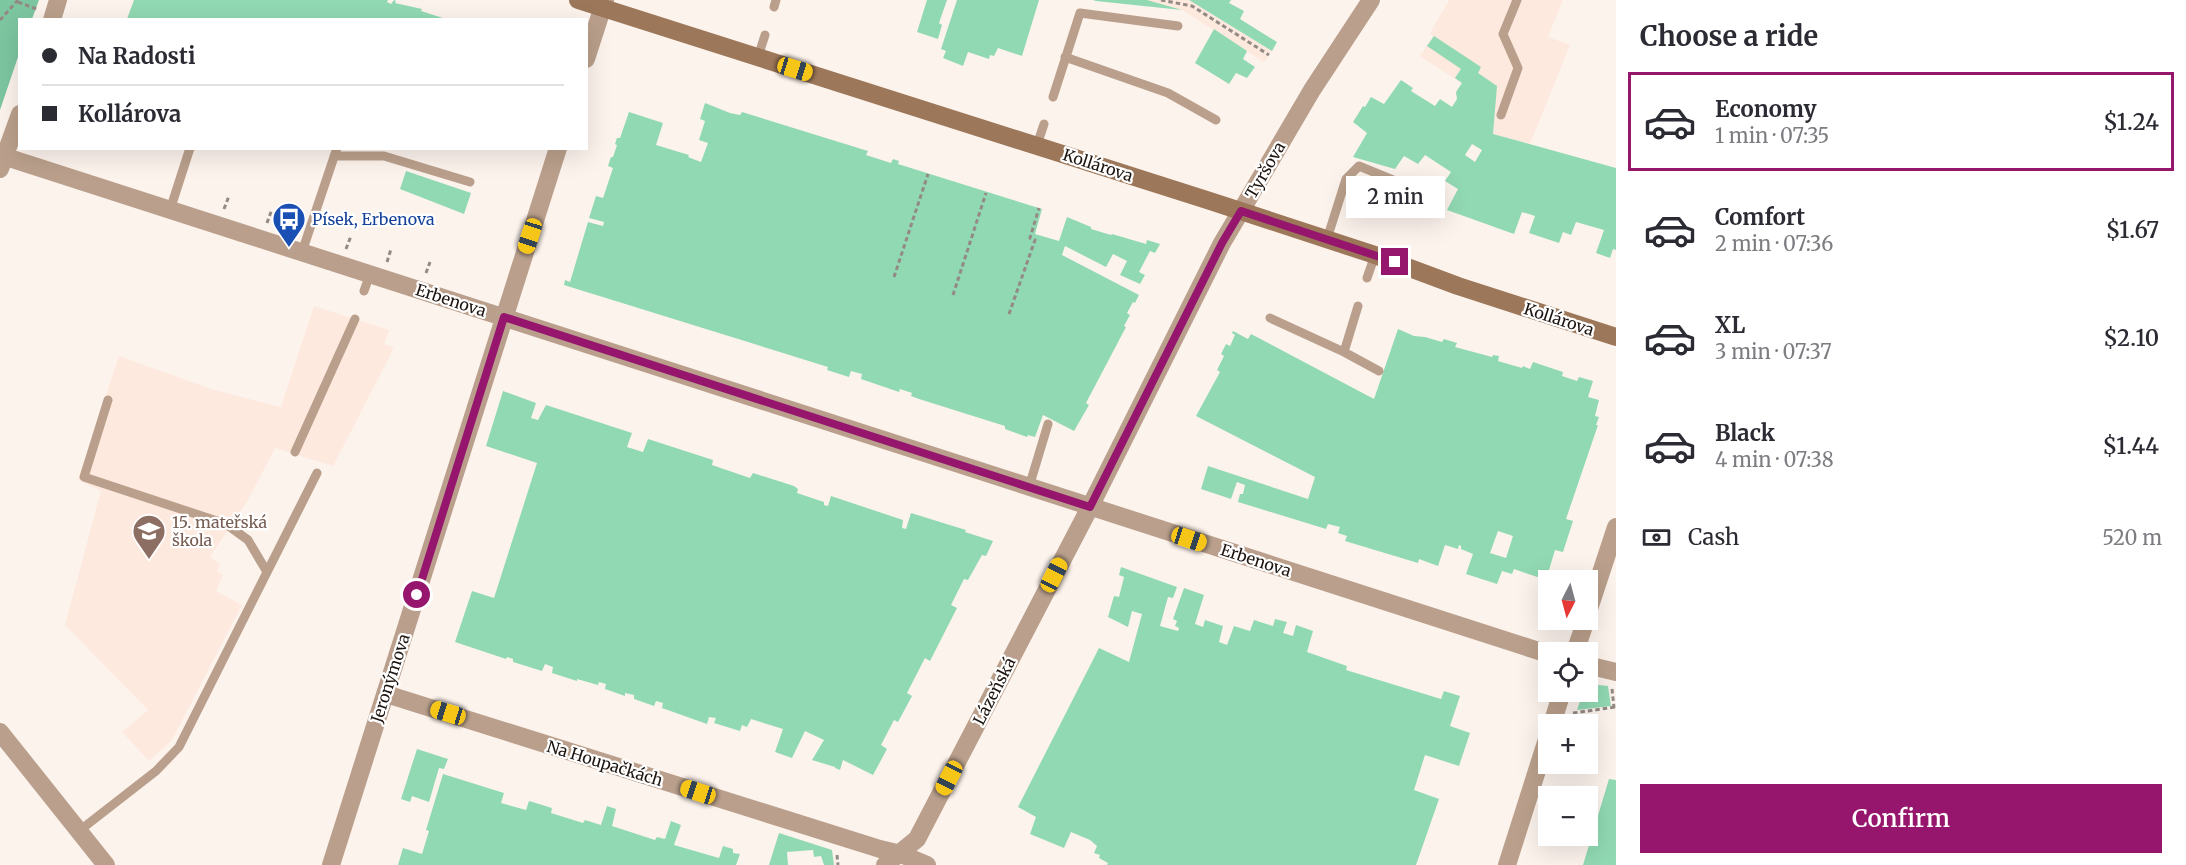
<!DOCTYPE html>
<meta charset="utf-8">
<style>
body{margin:0;font-family:Merriweather,serif;background:#f2f2f3;color:#2b2b33;height:100vh;display:flex;flex-direction:column;font-size:22px;white-space:nowrap}
*{box-sizing:border-box;margin:0}
p{font-size:20px;color:#7c7c81}
.icon{flex:none;width:33px;height:33px;fill:none;stroke:currentColor;stroke-width:2;stroke-linecap:round;stroke-linejoin:round}
.map{position:relative;flex:1;overflow:hidden}
.details{display:flex;flex-direction:column;background:#fff;width:570px}
.details>*{flex:none}
.top-card{position:absolute;left:18px;top:18px;width:570px;height:132px;border-radius:0px;box-shadow:0 6px 24px #0002;display:grid;align-content:center;height:132px;padding:0 24px;background:#fff}
.needle{width:39px;rotate:186deg}
.buttons{position:absolute;left:1538px;top:570px;display:grid;gap:12px}
.buttons a{display:grid;place-items:center;width:60px;height:60px;border-radius:0px;background:#fff;box-shadow:0 6px 24px #0002;font-size:30px}
.end{position:absolute;width:27px;height:27px;margin:-14px;border:8px solid #96166e;background:#fff;box-shadow:0 0 0 3px #fff}
.from{border-radius:50%}
.bubble{position:absolute;height:42px;border-radius:0px;background:#fff;box-shadow:0 6px 24px #0002;font-size:20px;font-weight:600;line-height:42px;text-align:center}
.car{position:absolute;width:18px;height:36px;margin:-18px -9px;border-radius:8px;box-shadow:0 0 4px 2px #0007;background:linear-gradient(#f5c518 24%,#345 0 40%,#f5c518 0 76%,#345 0 86%,#f5c518 0)}
.top-card b{display:flex;align-items:center;gap:21px;height:57px;font-size:22px}
.top-card b+b{border-top:2px solid #e1e1e2}
.top-card i{width:15px;height:15px;background:#2b2b33}
ul{padding:0;list-style:none}
li{display:flex;align-items:center;gap:18px;height:99px;margin:0 12px 9px;padding:0 12px;border:3px solid transparent;border-radius:0px}
li div{flex:1}
li b{display:block;font-size:22px}
li em{font-style:normal;font-weight:600}
li.active{border-color:#96166e}
li>.icon{width:54px;height:54px;stroke-width:1.5}
h2{padding:0 24px;font-size:27px;line-height:72px}
.pay{display:flex;align-items:center;gap:15px;height:66px;padding:0 24px;font-size:22px}
.pay p{margin-inline-start:auto}
.primary-button{display:flex;gap:12px;margin-top:auto;padding:12px 24px}
.primary-button a{flex:1;height:69px;border-radius:0px;background:#96166e;color:#fff;font-size:24px;font-weight:600;line-height:69px;text-align:center}
main{display:flex;flex:1;min-height:0}
.map>svg:first-child{display:block}
.built{fill:#fde9de}
.green{fill:#91d9b3;fill-rule:evenodd}
.forest{fill:#7cc6a0}
.lines{fill:none;stroke-linecap:round;stroke-linejoin:round}
.path{stroke:#948a85;stroke-width:3;stroke-dasharray:4.5 3;stroke-linecap:butt}
.service{stroke:#baa08c;stroke-width:9}
.minor{stroke:#baa08c;stroke-width:18}
.tertiary{stroke:#baa08c;stroke-width:18}
.secondary{stroke:#9c7759;stroke-width:18}
.route{stroke:#96166e;stroke-width:8}
.labels{text-anchor:middle;stroke-width:4.5;stroke-linejoin:round;paint-order:stroke}
.street-label{font-size:16px;fill:#1d140f;stroke:#fff}
.transit-label{font-size:16px;fill:#164399;stroke:#fff;text-anchor:start}
.education-label{font-size:16px;fill:#785e54;stroke:#fff;text-anchor:start}
</style>
<main>
<div class="map">
<svg width="1616" height="865" viewBox="0 0 1616 865">
<rect width="100%" height="100%" fill="#fdf3ed"/>
<path class="built" d="M 1093,0 L 1189,0 L 1272,51 L 1264,62 L 1182,10 Z
M 1449,0 L 1563,0 L 1548,37 L 1570,45 L 1530,144 L 1493,134 L 1495,105 L 1420,56 L 1433,36 L 1430,33 Z
M 314,306 L 389,330 L 384,344 L 394,348 L 333,466 L 275,448 L 248,500 L 210,557 L 220,564 L 217,571 L 223,575 L 216,591 L 242,605 L 174,736 L 170,742 L 149,761 L 122,732 L 148,710 L 65,625 L 101,491 L 78,480 L 119,356 L 211,389 L 280,407 L 279,413 Z"/>
<path class="green" d="M 134,0 L 388,0 L 387,2 L 391,4 L 394,0 L 396,1 L 395,3 L 422,9 L 421,11 L 446,19 L 127,19 Z
M 927,0 L 947,0 L 939,23 L 942,25 L 938,39 L 917,32 Z
M 957,0 L 1039,0 L 1022,56 L 998,48 L 994,56 L 990,55 L 989,59 L 968,52 L 963,66 L 943,58 L 946,51 L 941,49 Z
M 1093,0 L 1147,0 L 1182,10 L 1096,1 Z
M 1189,0 L 1231,0 L 1229,3 L 1244,11 L 1240,19 L 1277,42 L 1272,51 Z
M 1214,29 L 1247,51 L 1243,59 L 1255,67 L 1247,78 L 1236,73 L 1229,84 L 1195,63 Z
M 1434,36 L 1481,67 L 1478,73 L 1497,86 L 1493,134 L 1616,168 L 1616,250 L 1613,249 L 1610,258 L 1596,253 L 1604,230 L 1576,222 L 1571,235 L 1563,232 L 1559,243 L 1529,233 L 1535,216 L 1522,212 L 1514,234 L 1447,210 L 1458,189 L 1445,181 L 1451,172 L 1425,155 L 1418,164 L 1404,156 L 1395,169 L 1353,157 L 1367,133 L 1353,122 L 1363,106 L 1365,107 L 1371,97 L 1384,104 L 1401,80 L 1413,88 L 1411,91 L 1435,106 L 1440,99 L 1452,107 L 1457,99 L 1456,92 L 1462,83 L 1455,78 L 1461,69 L 1427,46 ZM 1472,144 L 1482,150 L 1475,162 L 1465,155 Z
M 705,103 L 730,113 L 740,115 L 742,112 L 868,151 L 866,155 L 891,163 L 893,159 L 899,161 L 898,164 L 1042,209 L 1035,234 L 1059,241 L 1067,217 L 1091,227 L 1091,229 L 1111,235 L 1112,234 L 1146,244 L 1147,240 L 1160,244 L 1155,253 L 1150,251 L 1139,272 L 1145,275 L 1140,284 L 1120,275 L 1127,261 L 1113,254 L 1106,267 L 1065,246 L 1062,255 L 1139,295 L 1135,303 L 1133,302 L 1127,313 L 1130,315 L 1124,326 L 1126,327 L 1086,403 L 1089,405 L 1074,431 L 1043,415 L 1035,437 L 1028,435 L 1027,437 L 1005,429 L 1005,426 L 919,399 L 911,396 L 912,393 L 900,389 L 899,392 L 861,379 L 862,374 L 851,371 L 849,377 L 827,370 L 828,367 L 564,285 L 565,280 L 570,282 L 588,222 L 603,226 L 604,222 L 589,218 L 596,196 L 603,198 L 613,168 L 608,166 L 611,157 L 613,157 L 617,145 L 615,144 L 617,138 L 620,138 L 629,112 L 663,123 L 656,145 L 689,155 L 688,157 L 701,162 L 708,143 L 699,140 L 705,121 L 700,119 Z
M 406,171 L 471,193 L 464,214 L 400,189 Z
M 1398,329 L 1414,336 L 1425,337 L 1442,342 L 1444,339 L 1457,343 L 1455,347 L 1492,357 L 1493,355 L 1499,356 L 1498,361 L 1522,368 L 1523,366 L 1530,369 L 1533,362 L 1563,372 L 1562,376 L 1577,381 L 1579,377 L 1593,381 L 1588,397 L 1599,400 L 1595,416 L 1599,417 L 1596,425 L 1598,425 L 1566,519 L 1573,521 L 1563,552 L 1555,550 L 1546,580 L 1514,569 L 1512,574 L 1502,571 L 1497,584 L 1466,574 L 1473,554 L 1461,549 L 1461,546 L 1459,545 L 1458,549 L 1445,545 L 1438,566 L 1419,559 L 1418,563 L 1345,541 L 1347,536 L 1338,533 L 1340,527 L 1328,524 L 1326,529 L 1238,502 L 1240,494 L 1243,494 L 1245,485 L 1237,482 L 1231,499 L 1201,489 L 1208,466 L 1308,499 L 1315,477 L 1196,416 L 1220,372 L 1217,370 L 1224,356 L 1221,354 L 1226,344 L 1230,346 L 1235,335 L 1232,333 L 1233,331 L 1248,339 L 1251,334 L 1374,399 ZM 1498,531 L 1513,536 L 1506,558 L 1490,553 Z
M 503,391 L 536,403 L 531,418 L 538,420 L 546,405 L 632,433 L 627,447 L 643,452 L 648,439 L 713,460 L 712,465 L 750,478 L 753,473 L 794,486 L 798,489 L 797,493 L 824,502 L 824,505 L 828,506 L 831,496 L 903,520 L 902,528 L 906,529 L 911,513 L 966,530 L 965,532 L 993,541 L 986,556 L 982,555 L 968,580 L 964,579 L 951,605 L 957,608 L 930,661 L 925,658 L 907,693 L 912,696 L 898,722 L 894,720 L 881,745 L 887,749 L 873,775 L 843,760 L 840,770 L 835,768 L 835,767 L 812,760 L 824,740 L 805,731 L 792,758 L 775,752 L 783,729 L 751,719 L 747,727 L 742,725 L 740,731 L 714,723 L 716,718 L 709,717 L 707,724 L 662,708 L 663,703 L 656,701 L 654,706 L 634,699 L 634,695 L 625,693 L 625,696 L 605,689 L 606,684 L 599,682 L 598,685 L 577,679 L 577,681 L 552,673 L 553,667 L 545,664 L 542,671 L 513,662 L 513,659 L 507,657 L 506,659 L 455,642 L 472,591 L 494,598 L 537,463 L 486,446 Z
M 1121,567 L 1177,587 L 1173,598 L 1168,597 L 1160,626 L 1178,631 L 1179,628 L 1175,626 L 1177,621 L 1173,619 L 1184,588 L 1204,595 L 1195,624 L 1203,627 L 1205,620 L 1223,626 L 1219,642 L 1227,645 L 1234,626 L 1250,631 L 1254,620 L 1273,626 L 1275,619 L 1287,622 L 1283,633 L 1293,636 L 1296,625 L 1313,631 L 1307,652 L 1347,666 L 1346,670 L 1441,699 L 1444,691 L 1460,696 L 1450,726 L 1470,733 L 1459,766 L 1425,755 L 1414,790 L 1439,799 L 1416,865 L 1107,865 L 1108,863 L 1099,858 L 1100,855 L 1094,853 L 1097,846 L 1090,840 L 1071,832 L 1064,848 L 1030,834 L 1036,817 L 1018,807 L 1099,648 L 1129,662 L 1142,614 L 1132,611 L 1128,627 L 1108,617 L 1114,596 L 1119,597 L 1124,577 L 1119,575 Z
M 1590,684 L 1608,686 L 1611,706 L 1577,710 L 1583,692 L 1587,692 L 1587,685 Z
M 417,749 L 448,759 L 444,769 L 439,768 L 429,802 L 412,796 L 410,802 L 401,799 Z
M 443,774 L 504,793 L 501,803 L 526,810 L 529,801 L 552,808 L 551,813 L 583,823 L 585,820 L 601,825 L 607,806 L 616,809 L 612,826 L 655,840 L 657,837 L 665,839 L 671,821 L 681,825 L 674,845 L 719,858 L 723,846 L 733,849 L 733,853 L 740,854 L 736,865 L 398,865 L 403,848 L 422,854 L 429,831 L 426,830 Z
M 1609,779 L 1616,780 L 1616,865 L 1583,865 Z
M 779,833 L 832,850 L 834,865 L 824,865 L 821,856 L 814,857 L 813,850 L 787,852 L 788,865 L 769,865 Z"/>
<path class="forest" d="M 0,0 L 39,0 L 32,19 L 20,20 L 19,54 L 0,110 Z"/>
<g class="lines">
<path class="path" d="M 1161,0 L 1192,6 L 1269,55
M 18,2 L 39,10
M 0,20 L 18,0
M 224,209 L 229,196
M 267,223 L 272,209
M 346,249 L 351,236
M 387,262 L 391,249
M 426,273 L 430,262
M 894,277 L 928,174
M 953,295 L 986,193
M 1009,314 L 1035,240 L 1030,238 L 1039,208
M 1612,689 L 1614,708
M 1573,713 L 1616,707
M 837,855 L 838,865"/>
<path class="service" d="M 774,7 L 776,0
M 758,57 L 765,35
M 1065,57 L 1168,93 L 1216,120
M 1053,97 L 1080,13 L 1178,26
M 1501,115 L 1518,68 L 1503,34 L 1517,0
M 1037,145 L 1044,124
M 334,156 L 384,156 L 470,182
M 170,210 L 190,148
M 1327,239 L 1346,179 L 1359,166 L 1427,194
M 302,252 L 337,148
M 1367,278 L 1375,255
M 364,291 L 370,274
M 1358,306 L 1344,352 L 1379,371
M 1270,318 L 1344,352
M 108,400 L 84,477 L 226,524 L 248,540 L 267,572
M 295,452 L 355,319
M 1029,487 L 1048,424
M 79,831 L 156,771 L 179,747 L 317,473"/>
<path class="minor" d="M 52,20 L 58,0
M 586,59 L 605,0
M 0,155 L 1548,654
M 0,169 L 20,114
M 1241,211 L 1312,90 L 1371,0
M 1587,615 L 1616,527
M 1575,652 L 1586,620
M 1587,665 L 1616,672
M 386,694 L 880,849 L 901,854 L 927,865
M 1552,724 L 1562,692
M 0,732 L 106,865
M 331,865 L 558,148
M 1507,865 L 1548,736"/>
<path class="tertiary" d="M 885,865 L 917,839 L 1090,507 L 1222,243 L 1241,211"/>
<path class="secondary" d="M 578,0 L 1210,201 L 1375,255 L 1458,286 L 1616,337"/>
</g>
<g class="lines">
<path class="route" d="M 417,595 L 504,317 L 1090,507 L 1222,243 L 1241,211 L 1395,262"/>
</g>
<defs>
<symbol id="bus-pin" viewBox="-11 -11 22 30"><path d="M0 17L-7.5 6A9.5 9.5 0 1 1 7.5 6Z" fill="#1a4fb4" stroke="#fff"/><path d="M-5-6H5V4H4V6H2V4H-2V6H-4V4H-5ZM-3.5-4V0h7V-4ZM-3.5 1.2v1.5H-2V1.2ZM2 1.2v1.5H3.5V1.2Z" fill="#fff"/></symbol>
<symbol id="school-pin" viewBox="-11 -11 22 30"><path d="M0 17L-7.5 6A9.5 9.5 0 1 1 7.5 6Z" fill="#8d6e63" stroke="#fff"/><path d="M0-5L7-2L0 1L-7-2ZM-4 1L0 2.5L4 1V4Q0 6-4 4Z" fill="#fff"/></symbol>
</defs>
<g fill-rule="evenodd">
<use href="#bus-pin" x="270" y="200" width="38" height="52"/>
<use href="#school-pin" x="130" y="512" width="38" height="52"/>
</g>
<g class="labels">
<g class="street-label">
<text transform="translate(1098 165) rotate(18)" y="6">Kollárova</text>
<text transform="translate(1265 170) rotate(-60)" y="6">Tyršova</text>
<text transform="translate(451 300) rotate(18)" y="6">Erbenova</text>
<text transform="translate(1559 319) rotate(18)" y="6">Kollárova</text>
<text transform="translate(1256 560) rotate(18)" y="6">Erbenova</text>
<text transform="translate(390 678) rotate(-72)" y="6">Jeronýmova</text>
<text transform="translate(994 691) rotate(-63)" y="6">Lázeňská</text>
<text transform="translate(605 763) rotate(17)" y="6">Na Houpačkách</text>
</g>
<g class="transit-label">
<text x="312" y="225">Písek, Erbenova</text>
</g>
<g class="education-label">
<text x="172" y="528">15. mateřská<tspan x="172" dy="18">škola</tspan></text>
</g>
</g>
</svg>
<div class="buttons">
<a><svg class="needle" viewBox="-14 -14 28 28"><path d="M0-13l5 13h-10z" fill="#e53935"/><path d="M0 13l5-13h-10z" fill="#7c7c81"/></svg></a>
<a><svg class="icon" aria-label="locate" viewBox="0 0 24 24"><circle cx="12" cy="12" r="6"/><path d="M12 2v4M12 18v4M2 12h4M18 12h4"/></svg></a>
<a>+</a>
<a>−</a>
</div>
<i class="end from" style="left:417px;top:595px"></i>
<i class="end" style="left:1395px;top:262px"></i>
<div class="bubble" style="left:1346px;top:176px;width:99px">2 min</div>
<i class="car" style="left:795px;top:69px;rotate:107deg"></i>
<i class="car" style="left:530px;top:236px;rotate:198deg"></i>
<i class="car" style="left:1189px;top:539px;rotate:108deg"></i>
<i class="car" style="left:1054px;top:575px;rotate:27deg"></i>
<i class="car" style="left:448px;top:713px;rotate:287deg"></i>
<i class="car" style="left:949px;top:778px;rotate:207deg"></i>
<i class="car" style="left:698px;top:792px;rotate:288deg"></i>
<div class="top-card">
<b><i class="from"></i>Na Radosti</b>
<b><i></i>Kollárova</b>
</div>
</div>
<section class="details">
<h2>Choose a ride</h2>
<ul>
<li class="active"><svg class="icon" aria-label="car" viewBox="0 0 24 24"><path d="M5 17H2v-5l4-1 3-4h7l3 4 3 1v5h-3M9 17h6M6 11h13"/><circle cx="7" cy="17" r="2"/><circle cx="17" cy="17" r="2"/></svg><div><b>Economy</b><p>1 min · 07:35</p></div><em>$1.24</em></li>
<li><svg class="icon" aria-label="car" viewBox="0 0 24 24"><path d="M5 17H2v-5l4-1 3-4h7l3 4 3 1v5h-3M9 17h6M6 11h13"/><circle cx="7" cy="17" r="2"/><circle cx="17" cy="17" r="2"/></svg><div><b>Comfort</b><p>2 min · 07:36</p></div><em>$1.67</em></li>
<li><svg class="icon" aria-label="car" viewBox="0 0 24 24"><path d="M5 17H2v-5l4-1 3-4h7l3 4 3 1v5h-3M9 17h6M6 11h13"/><circle cx="7" cy="17" r="2"/><circle cx="17" cy="17" r="2"/></svg><div><b>XL</b><p>3 min · 07:37</p></div><em>$2.10</em></li>
<li><svg class="icon" aria-label="car" viewBox="0 0 24 24"><path d="M5 17H2v-5l4-1 3-4h7l3 4 3 1v5h-3M9 17h6M6 11h13"/><circle cx="7" cy="17" r="2"/><circle cx="17" cy="17" r="2"/></svg><div><b>Black</b><p>4 min · 07:38</p></div><em>$1.44</em></li>
</ul>
<div class="pay"><svg class="icon" aria-label="cash" viewBox="0 0 24 24"><path d="M3 7h18v10H3z"/><circle cx="12" cy="12" r="2"/></svg>Cash<p>520 m</p></div>
<div class="primary-button"><a>Confirm</a></div>
</section>
</main>
